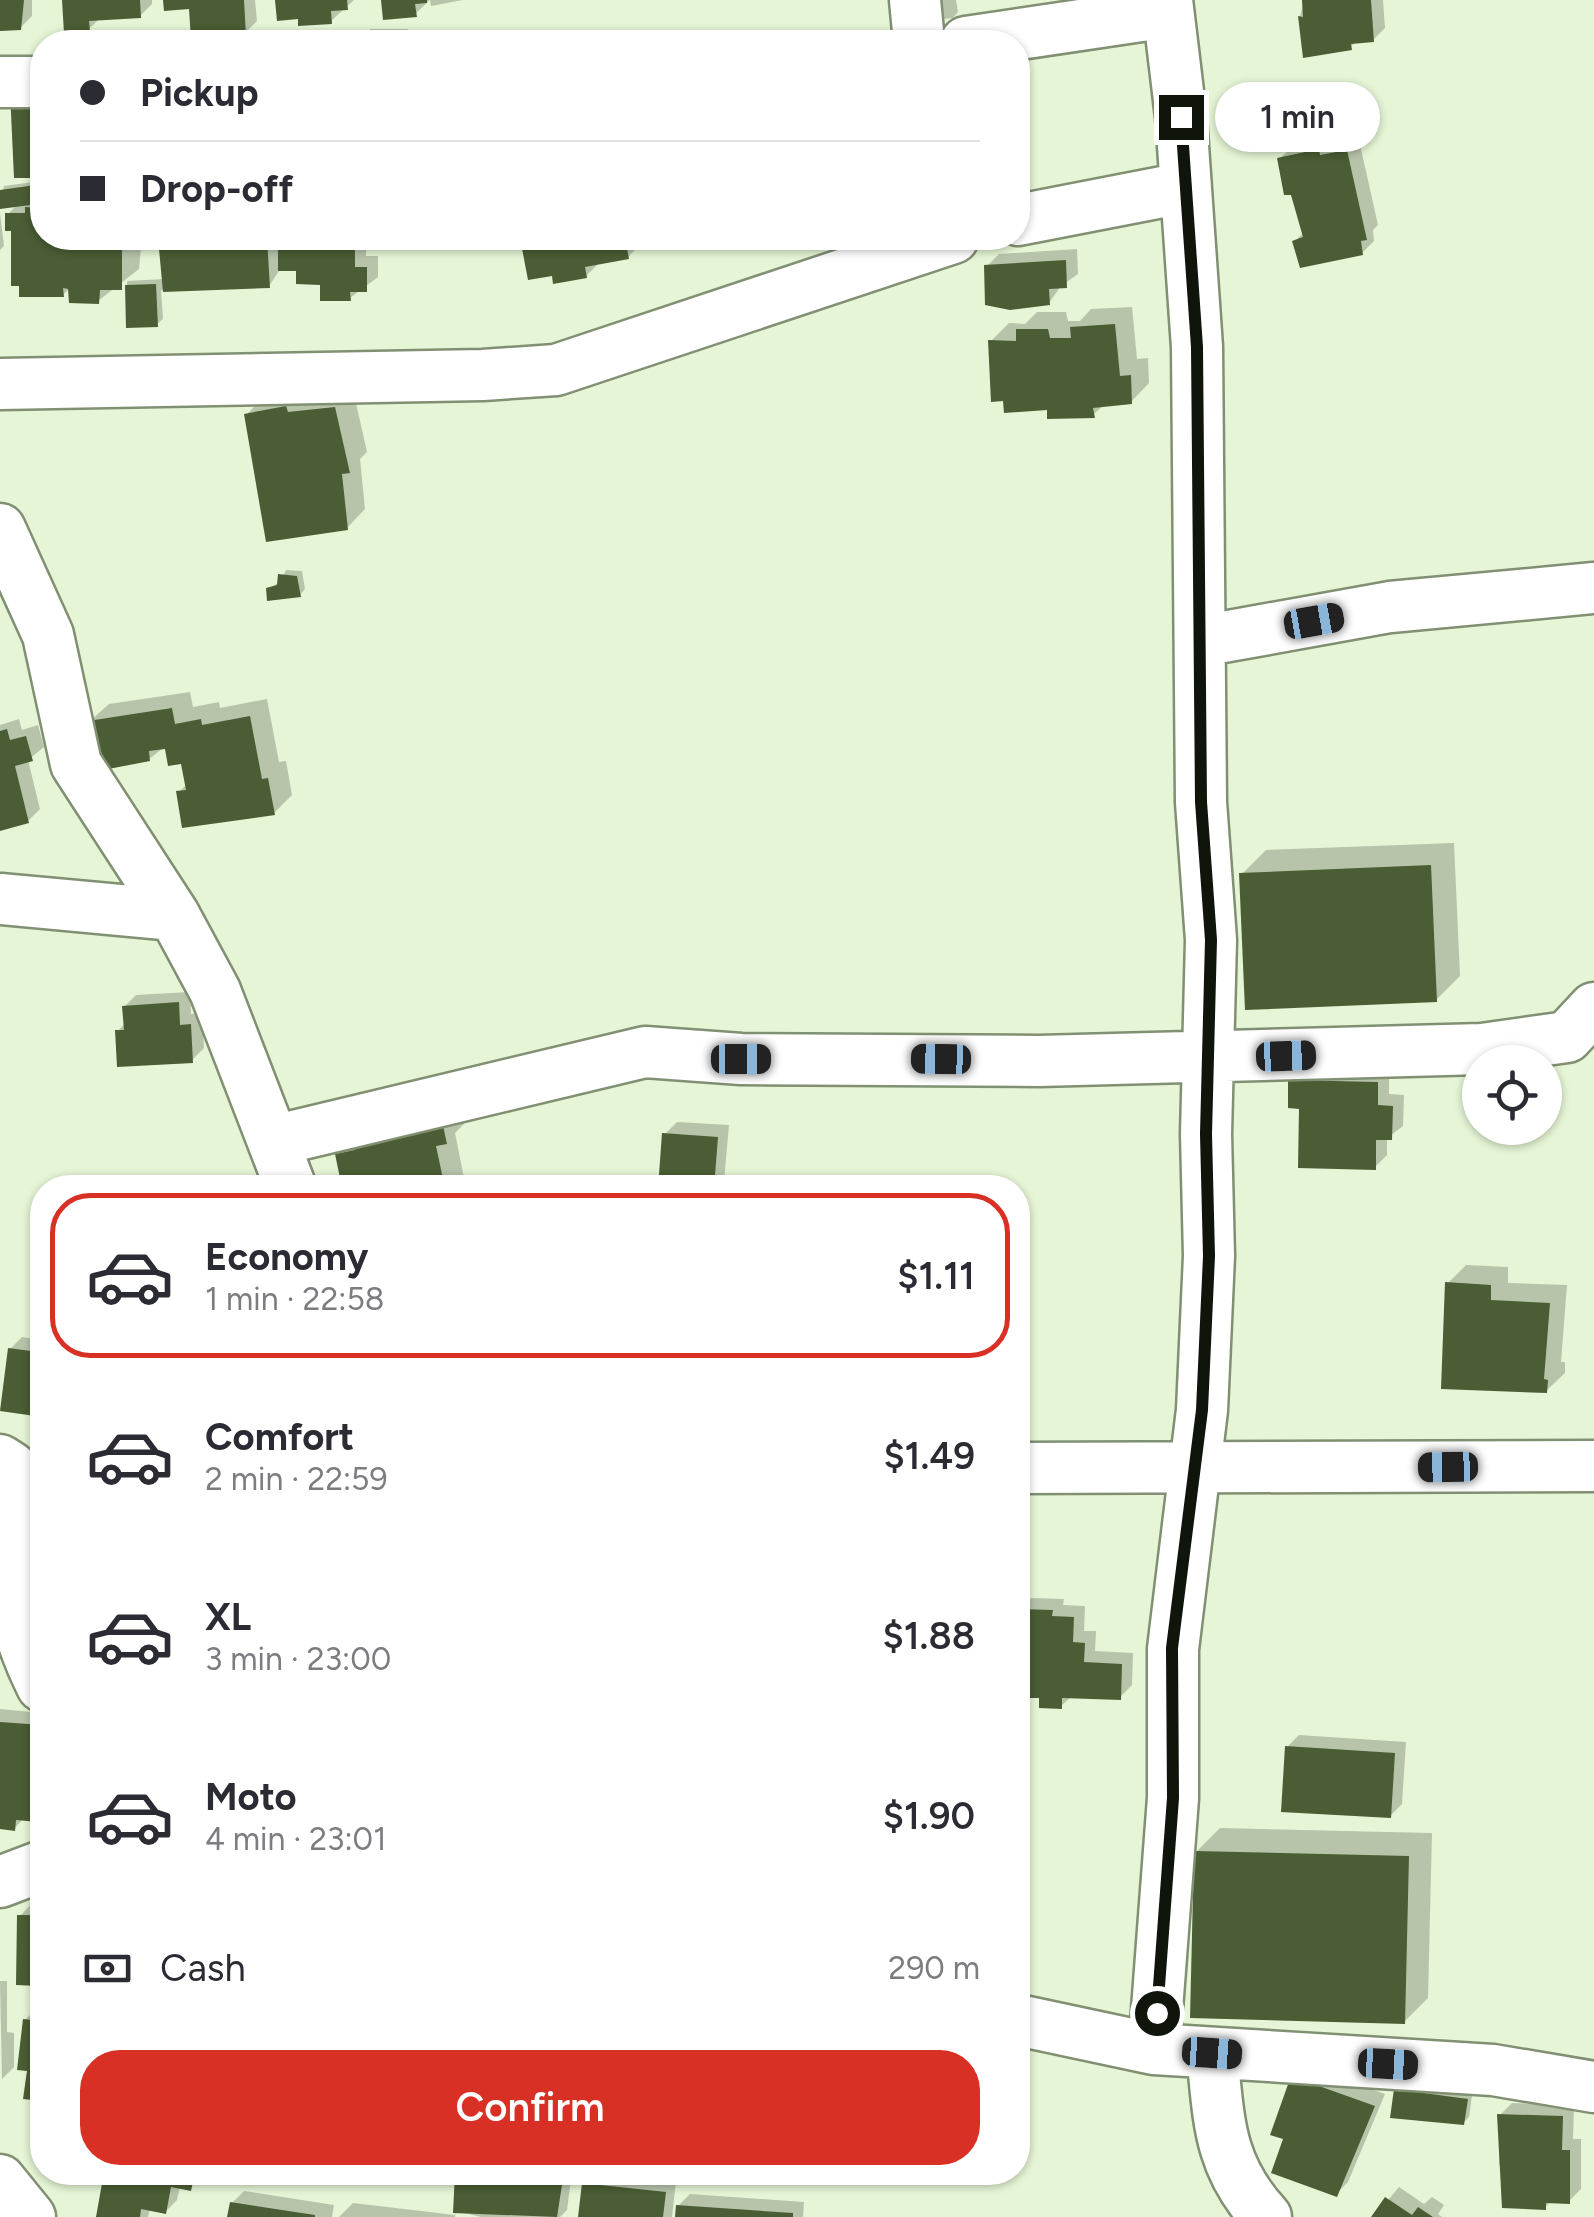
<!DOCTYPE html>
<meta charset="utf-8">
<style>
body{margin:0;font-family:Figtree,sans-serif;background:#f2f2f3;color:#2b2b33;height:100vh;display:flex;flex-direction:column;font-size:38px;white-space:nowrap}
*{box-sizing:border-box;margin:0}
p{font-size:32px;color:#7c7c81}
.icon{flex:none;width:55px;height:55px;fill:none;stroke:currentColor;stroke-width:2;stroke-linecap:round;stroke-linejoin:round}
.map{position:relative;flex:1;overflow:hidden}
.drawer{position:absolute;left:30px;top:1175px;width:1000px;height:1010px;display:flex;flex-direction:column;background:#fff;border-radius:40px;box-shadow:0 2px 8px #0004}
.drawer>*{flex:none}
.guide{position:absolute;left:30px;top:30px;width:1000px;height:220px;border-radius:40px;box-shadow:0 2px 8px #0004;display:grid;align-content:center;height:220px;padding:0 50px;background:#fff}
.tools{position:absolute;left:1462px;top:1045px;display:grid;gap:20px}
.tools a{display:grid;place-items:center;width:100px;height:100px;border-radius:50%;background:#fff;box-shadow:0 2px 8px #0004;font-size:50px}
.end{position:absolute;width:45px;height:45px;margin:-22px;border:12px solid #10150b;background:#fff;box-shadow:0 0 0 5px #fff}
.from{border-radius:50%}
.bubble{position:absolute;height:70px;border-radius:35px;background:#fff;box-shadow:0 2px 8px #0004;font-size:32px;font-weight:600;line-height:70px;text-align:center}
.car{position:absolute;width:30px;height:60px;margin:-30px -15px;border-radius:12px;box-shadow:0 0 8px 2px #0007;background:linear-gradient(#222 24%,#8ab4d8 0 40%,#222 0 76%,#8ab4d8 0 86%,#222 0)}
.guide b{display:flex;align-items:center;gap:35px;height:95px;font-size:38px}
.guide b+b{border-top:2px solid #e1e1e2}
.guide i{width:25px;height:25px;background:#2b2b33}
ul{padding:18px 0 0;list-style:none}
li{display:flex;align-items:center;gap:30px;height:165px;margin:0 20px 15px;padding:0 30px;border:5px solid transparent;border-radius:40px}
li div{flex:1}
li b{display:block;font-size:38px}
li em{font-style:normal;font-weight:600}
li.on{border-color:#d93025}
li>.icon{width:90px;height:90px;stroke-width:1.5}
.pay{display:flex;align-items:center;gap:25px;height:110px;padding:0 50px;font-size:38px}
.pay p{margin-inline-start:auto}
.primary-button{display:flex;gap:20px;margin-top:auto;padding:20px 50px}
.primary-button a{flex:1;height:115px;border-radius:40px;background:#d93025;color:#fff;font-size:40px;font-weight:600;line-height:115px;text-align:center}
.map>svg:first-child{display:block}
.shadow{fill:#0003}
.building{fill:#4a5d34}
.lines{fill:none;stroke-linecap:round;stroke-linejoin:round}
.minor-casing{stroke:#818f72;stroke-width:55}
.minor{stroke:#fff;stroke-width:50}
.route{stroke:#10150b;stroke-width:12}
</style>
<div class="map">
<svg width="1594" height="2217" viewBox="0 0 1594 2217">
<rect width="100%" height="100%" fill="#e5f5d5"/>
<path class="shadow" d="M 0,0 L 32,0 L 32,16 L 20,28 L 0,29 Z
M 65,0 L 152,0 L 152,4 L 140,16 L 101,17 L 88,30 Z
M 165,0 L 255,0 L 257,21 L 245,33 L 191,6 Z
M 275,0 L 354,0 L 331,21 L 279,18 Z
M 384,0 L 430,0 L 415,14 Z
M 430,0 L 463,0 L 431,6 Z
M 940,0 L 956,0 L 958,12 L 953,18 L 943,19 Z
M 1304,0 L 1383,0 L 1385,28 L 1373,40 L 1357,41 L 1350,47 L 1300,17 Z
M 370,29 L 408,29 L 409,42 L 364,42 Z
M 1330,139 L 1331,145 L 1359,140 L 1378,225 L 1373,230 L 1374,241 L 1362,253 L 1294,242 L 1304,232 L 1279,159 L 1292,147 Z
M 41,181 L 42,238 L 142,238 L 139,269 L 98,301 L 71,287 L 63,295 L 14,228 L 8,214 L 18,204 L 0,206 L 4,186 Z
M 0,213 L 4,246 L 0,250 Z
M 161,238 L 374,238 L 366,246 L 366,256 L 378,256 L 378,277 L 350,298 L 299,268 L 281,268 L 269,286 L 161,290 L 163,319 L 157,324 L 129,325 L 127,281 L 164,279 Z
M 523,238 L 639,238 L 640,245 L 628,257 L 598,264 L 586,276 L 554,273 L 530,277 Z
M 1077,249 L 1078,274 L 1061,286 L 1049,303 L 987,266 L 999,254 Z
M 1132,307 L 1137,359 L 1148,358 L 1149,383 L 1131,402 L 1104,405 L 1093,415 L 1049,408 L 991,341 L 1009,323 L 1025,324 L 1037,312 L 1066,312 L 1068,321 L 1080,321 L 1091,309 Z
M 353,390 L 367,452 L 360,459 L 365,509 L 347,528 L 246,415 L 264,397 Z
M 286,570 L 302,571 L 305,589 L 300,595 L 268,589 L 280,582 Z
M 190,692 L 193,707 L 219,702 L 220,708 L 267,699 L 279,762 L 286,761 L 292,795 L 274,813 L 179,792 L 187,784 L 183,761 L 166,746 L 149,759 L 81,729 L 109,704 Z
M 19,719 L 22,730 L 38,725 L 44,747 L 28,760 L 40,809 L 28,821 L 0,822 L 0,725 Z
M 1454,843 L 1460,976 L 1436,1000 L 1242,874 L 1266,850 Z
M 190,992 L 191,1014 L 202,1013 L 204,1048 L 192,1060 L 118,1031 L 126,1022 L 124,1007 L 136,995 Z
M 1303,1069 L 1389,1071 L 1389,1094 L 1404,1095 L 1403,1126 L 1387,1138 L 1387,1155 L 1375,1167 L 1302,1107 L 1291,1081 Z
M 457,1091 L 464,1124 L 455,1133 L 466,1188 L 344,1188 L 337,1155 L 355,1137 Z
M 677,1122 L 729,1125 L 724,1181 L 717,1188 L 661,1188 L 665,1134 Z
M 206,1175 L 208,1188 L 142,1188 L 144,1185 Z
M 1466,1265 L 1508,1267 L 1508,1283 L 1567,1285 L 1561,1362 L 1565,1362 L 1565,1373 L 1546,1391 L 1448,1283 Z
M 22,1337 L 42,1340 L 42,1414 L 2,1409 L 10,1349 Z
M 1031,1598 L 1064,1599 L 1063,1605 L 1085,1606 L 1084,1631 L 1096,1631 L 1095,1651 L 1133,1653 L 1132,1685 L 1120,1697 L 1072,1696 L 1061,1706 L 1042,1696 L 1018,1695 L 1019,1610 Z
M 0,1709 L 42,1713 L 42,1814 L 37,1820 L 24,1818 L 14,1829 L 0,1827 Z
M 1299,1735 L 1406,1742 L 1402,1804 L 1390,1816 L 1287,1747 Z
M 1220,1828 L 1432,1833 L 1428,1998 L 1404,2022 L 1196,1852 Z
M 38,1897 L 42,1897 L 42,1992 L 20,1916 Z
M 0,1981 L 7,1981 L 7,2032 L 14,2033 L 14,2067 L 2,2079 Z
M 37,2008 L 42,2008 L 42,2099 L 26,2097 L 30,2069 L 25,2020 Z
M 1305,2066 L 1385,2094 L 1348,2182 L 1336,2194 Z
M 1402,2085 L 1472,2095 L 1469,2117 L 1463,2123 L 1392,2116 L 1396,2090 Z
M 1512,2103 L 1574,2105 L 1573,2139 L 1581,2139 L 1581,2189 L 1569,2201 L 1552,2201 L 1545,2207 L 1505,2166 L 1499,2165 L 1500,2115 Z
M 107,2172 L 203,2172 L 190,2188 L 180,2186 L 177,2200 L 165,2212 L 150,2209 L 148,2217 L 99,2217 Z
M 458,2172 L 572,2172 L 567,2210 L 560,2217 L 481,2217 L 456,2211 L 455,2217 L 339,2217 L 353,2203 L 455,2215 Z
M 596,2172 L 676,2181 L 672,2217 L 581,2217 L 585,2184 Z
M 1399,2187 L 1424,2204 L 1432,2197 L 1444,2205 L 1438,2214 L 1442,2217 L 1374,2217 Z
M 244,2191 L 334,2205 L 332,2217 L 230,2217 L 232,2203 Z
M 690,2194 L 804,2202 L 803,2217 L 677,2217 L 678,2206 Z"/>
<path class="building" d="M 0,0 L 24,0 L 21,30 L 0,31 Z
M 62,0 L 140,0 L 141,18 L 89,21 L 90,32 L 64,33 Z
M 163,0 L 244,0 L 246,36 L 191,40 L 189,9 L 164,11 Z
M 275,0 L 347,0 L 348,10 L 331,11 L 332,24 L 298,26 L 298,19 L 277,21 Z
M 381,0 L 427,0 L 427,3 L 415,4 L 417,17 L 383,20 Z
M 1302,0 L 1371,0 L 1374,42 L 1351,44 L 1352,50 L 1303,58 L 1298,16 L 1303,17 Z
M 404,33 L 404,42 L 362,42 L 362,34 Z
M 10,91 L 42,91 L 42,178 L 14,178 Z
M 1319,149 L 1320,155 L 1347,150 L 1367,240 L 1361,241 L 1363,255 L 1300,268 L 1292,241 L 1303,237 L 1291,195 L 1284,195 L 1277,158 Z
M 36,185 L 38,204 L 0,209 L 0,190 Z
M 25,207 L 42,208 L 42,238 L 128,238 L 128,247 L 122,247 L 122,290 L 100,290 L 99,304 L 69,303 L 68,289 L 63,288 L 64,297 L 19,297 L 19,286 L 11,286 L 11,231 L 5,231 L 5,213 L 25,213 Z
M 158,238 L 267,238 L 270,288 L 163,292 Z
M 278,238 L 367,238 L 367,248 L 355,249 L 355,267 L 367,267 L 367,292 L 350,292 L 351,301 L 320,301 L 320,285 L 296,284 L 296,271 L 278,271 Z
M 520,238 L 625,238 L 629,259 L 585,267 L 587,278 L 553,284 L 552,276 L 528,280 Z
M 1066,260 L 1067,288 L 1049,289 L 1050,305 L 1010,310 L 985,305 L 984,265 Z
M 156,284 L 158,327 L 126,328 L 125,285 Z
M 1115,324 L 1120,376 L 1131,375 L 1132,404 L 1093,408 L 1095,418 L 1047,419 L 1047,410 L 1004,413 L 1003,401 L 991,402 L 988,340 L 1016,341 L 1016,329 L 1048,329 L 1050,338 L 1071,338 L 1070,327 Z
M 286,406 L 288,412 L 335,407 L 350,473 L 342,474 L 348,530 L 266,542 L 244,414 Z
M 278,574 L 297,576 L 301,597 L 267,601 L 266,588 L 277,585 Z
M 172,708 L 175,724 L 201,719 L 202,725 L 250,716 L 262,779 L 268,778 L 275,815 L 182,828 L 176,791 L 186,790 L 181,764 L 168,766 L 165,749 L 149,751 L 150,761 L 98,771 L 88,721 Z
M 7,729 L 10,740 L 26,736 L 33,761 L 15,766 L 29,823 L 0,831 L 0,731 Z
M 1431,865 L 1437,1002 L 1245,1010 L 1239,873 Z
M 179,1002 L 180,1025 L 191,1024 L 193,1063 L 117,1067 L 115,1030 L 124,1030 L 122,1006 Z
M 1288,1080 L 1378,1082 L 1378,1105 L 1393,1106 L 1392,1140 L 1376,1140 L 1376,1170 L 1298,1168 L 1299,1109 L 1288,1108 Z
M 439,1107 L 447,1144 L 436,1146 L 445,1188 L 342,1188 L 335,1154 L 355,1150 L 352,1131 Z
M 662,1133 L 718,1137 L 714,1188 L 658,1188 Z
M 1445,1282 L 1491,1285 L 1491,1300 L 1550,1303 L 1544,1379 L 1548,1380 L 1547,1393 L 1441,1389 Z
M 40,1344 L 42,1417 L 0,1411 L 8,1348 L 39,1352 Z
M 1018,1609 L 1053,1610 L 1052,1616 L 1074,1617 L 1073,1642 L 1085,1643 L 1084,1662 L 1122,1664 L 1121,1700 L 1062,1698 L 1062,1709 L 1039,1708 L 1039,1698 L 1018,1698 Z
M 0,1722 L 42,1725 L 38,1822 L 16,1820 L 15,1831 L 0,1829 Z
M 1285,1746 L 1395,1753 L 1391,1818 L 1281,1812 Z
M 1194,1851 L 1409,1856 L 1405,2024 L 1190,2018 Z
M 17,1915 L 42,1915 L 42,1995 L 38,1994 L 38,1986 L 16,1985 Z
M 23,2019 L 42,2021 L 42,2101 L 23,2099 L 27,2071 L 17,2070 Z
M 1291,2076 L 1375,2106 L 1337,2197 L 1271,2173 L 1283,2139 L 1270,2135 Z
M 1394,2089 L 1468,2099 L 1464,2125 L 1390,2118 Z
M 1497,2114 L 1563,2116 L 1562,2150 L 1570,2150 L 1570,2204 L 1546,2203 L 1546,2210 L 1502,2208 Z
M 104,2172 L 195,2172 L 191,2191 L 171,2187 L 166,2214 L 141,2209 L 140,2217 L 96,2217 Z
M 455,2172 L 564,2172 L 557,2217 L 453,2213 Z
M 582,2183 L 666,2192 L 663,2217 L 578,2217 Z
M 1385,2197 L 1412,2215 L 1418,2207 L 1433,2217 L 1371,2217 Z
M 230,2202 L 315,2215 L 315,2217 L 227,2217 Z
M 676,2205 L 793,2213 L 793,2217 L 675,2217 Z"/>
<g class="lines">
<defs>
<path id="minor" d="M 915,0 L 919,42
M 966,42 L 1168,12
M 0,82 L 42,82
M 1018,220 L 1183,188
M 0,384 L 483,375 L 556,370 L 953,238
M 0,529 L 48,635 L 76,764 L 174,915 L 215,991 L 291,1188
M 1201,641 L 1390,607 L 1594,588
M 0,899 L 174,915
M 273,1141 L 645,1052 L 741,1059 L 1039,1061 L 1482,1049 L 1567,1037 L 1594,1008
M 0,1460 L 11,1467 C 15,1506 5,1545 10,1583 C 14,1620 26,1654 42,1686
M 1018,1468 L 1594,1466
M 0,1882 L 42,1866
M 1018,2020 L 1154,2049 L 1493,2070 L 1594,2087
M 1154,2049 L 1173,1798 L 1173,1649 L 1202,1410 L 1209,1256 L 1206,1134 L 1211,940 L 1201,802 L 1197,347 L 1181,117 L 1167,0
M 1212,2053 C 1219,2120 1218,2165 1266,2217
M 0,2180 L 30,2217"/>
</defs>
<use href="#minor" class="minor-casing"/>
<use href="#minor" class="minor"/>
</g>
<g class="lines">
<path class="route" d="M 1157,2013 L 1173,1798 L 1172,1648 L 1202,1410 L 1209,1256 L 1206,1134 L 1211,940 L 1201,802 L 1197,347 L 1181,117"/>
</g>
</svg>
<div class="tools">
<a><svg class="icon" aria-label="locate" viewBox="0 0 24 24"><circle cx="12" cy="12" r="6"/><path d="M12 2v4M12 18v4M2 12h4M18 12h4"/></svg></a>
</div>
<i class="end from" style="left:1157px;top:2013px"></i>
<i class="end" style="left:1181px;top:117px"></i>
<div class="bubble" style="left:1215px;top:82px;width:165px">1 min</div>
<i class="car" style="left:1314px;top:621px;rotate:80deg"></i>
<i class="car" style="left:1286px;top:1056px;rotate:88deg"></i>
<i class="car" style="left:741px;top:1059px;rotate:90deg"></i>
<i class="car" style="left:941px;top:1059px;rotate:271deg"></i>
<i class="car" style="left:1448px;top:1467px;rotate:269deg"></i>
<i class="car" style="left:1212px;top:2053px;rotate:94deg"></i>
<i class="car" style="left:1388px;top:2064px;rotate:93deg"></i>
<div class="guide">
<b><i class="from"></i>Pickup</b>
<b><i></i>Drop-off</b>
</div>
<section class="drawer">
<ul>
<li class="on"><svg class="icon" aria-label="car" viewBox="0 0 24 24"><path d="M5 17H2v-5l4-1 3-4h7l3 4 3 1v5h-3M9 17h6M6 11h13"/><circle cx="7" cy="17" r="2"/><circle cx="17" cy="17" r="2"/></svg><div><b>Economy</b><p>1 min · 22:58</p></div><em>$1.11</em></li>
<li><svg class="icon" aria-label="car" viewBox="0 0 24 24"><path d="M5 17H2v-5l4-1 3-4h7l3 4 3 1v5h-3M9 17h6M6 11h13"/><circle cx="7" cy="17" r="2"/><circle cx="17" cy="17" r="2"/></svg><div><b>Comfort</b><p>2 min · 22:59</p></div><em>$1.49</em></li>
<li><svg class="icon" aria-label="car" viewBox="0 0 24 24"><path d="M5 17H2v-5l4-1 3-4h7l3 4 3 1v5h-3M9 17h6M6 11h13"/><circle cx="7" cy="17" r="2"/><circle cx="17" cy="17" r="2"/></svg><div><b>XL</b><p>3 min · 23:00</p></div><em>$1.88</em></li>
<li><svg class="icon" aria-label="car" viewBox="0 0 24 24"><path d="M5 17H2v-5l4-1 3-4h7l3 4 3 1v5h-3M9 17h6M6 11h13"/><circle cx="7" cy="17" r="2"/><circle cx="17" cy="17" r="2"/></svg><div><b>Moto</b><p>4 min · 23:01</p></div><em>$1.90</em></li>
</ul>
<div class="pay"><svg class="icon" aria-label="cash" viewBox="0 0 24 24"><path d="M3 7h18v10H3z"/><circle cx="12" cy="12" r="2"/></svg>Cash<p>290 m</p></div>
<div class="primary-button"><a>Confirm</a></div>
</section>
</div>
